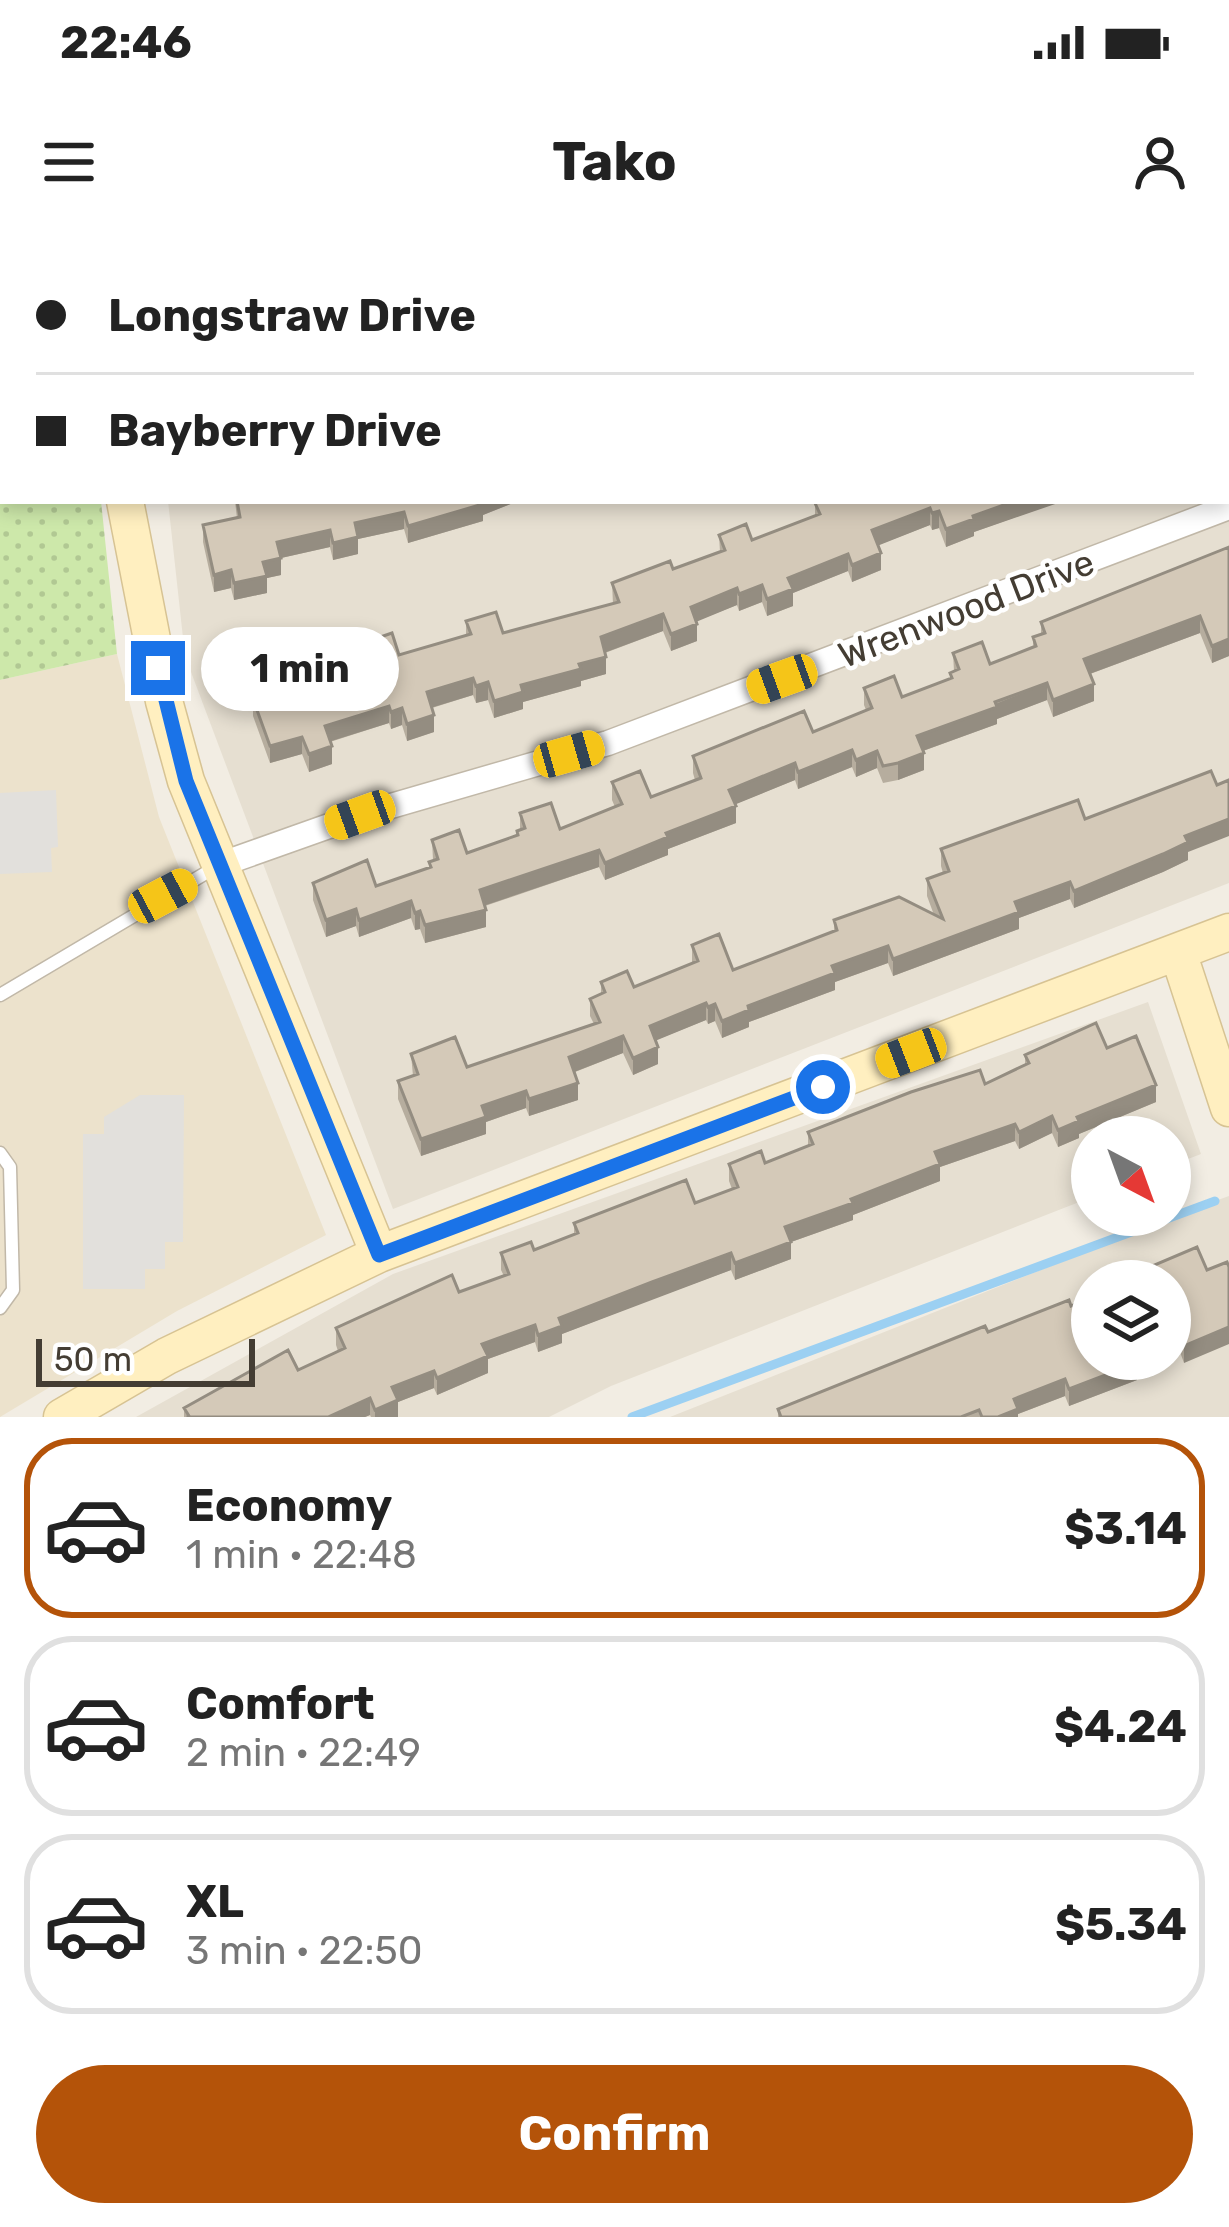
<!DOCTYPE html>
<meta charset="utf-8">
<style>
body{margin:0;font-family:Rubik,sans-serif;background:#f2f2f2;color:#222;height:100vh;display:flex;flex-direction:column;font-size:45px;white-space:nowrap}
*{box-sizing:border-box;margin:0}
p{font-size:39px;color:#767676}
.icon{flex:none;width:66px;height:66px;fill:none;stroke:currentColor;stroke-width:2;stroke-linecap:round;stroke-linejoin:round}
.map{position:relative;height:1177px;overflow:hidden}
.details{display:flex;flex-direction:column;background:#fff;flex:1}
.details>*{flex:none}
.banner{position:absolute;left:0px;top:0px;width:1230px;height:264px;box-shadow:0 6px 18px #0003;display:grid;align-content:center;height:264px;padding:0 36px;background:#fff}
.needle{width:78px;rotate:139deg}
.controls{position:absolute;left:1071px;top:876px;display:grid;gap:24px}
.controls a{display:grid;place-items:center;width:120px;height:120px;border-radius:50%;background:#fff;box-shadow:0 6px 18px #0003;font-size:60px}
.scale{position:absolute;left:36px;bottom:30px;width:219px;box-sizing:border-box;padding-left:12px;border:6px solid #443d33;border-top:0;font-size:33px;line-height:42px;white-space:nowrap;color:#443d33;-webkit-text-stroke:9px #fff;paint-order:stroke}
.end{position:absolute;width:54px;height:54px;margin:-27px;border:15px solid #1a73e8;background:#fff;box-shadow:0 0 0 6px #fff}
.from{border-radius:50%}
.bubble{position:absolute;height:84px;border-radius:42px;background:#fff;box-shadow:0 6px 18px #0003;font-size:39px;font-weight:700;line-height:84px;text-align:center}
.car{position:absolute;width:36px;height:72px;margin:-36px -18px;border-radius:15px;box-shadow:0 0 9px 3px #0007;background:linear-gradient(#f5c518 24%,#345 0 40%,#f5c518 0 76%,#345 0 86%,#f5c518 0)}
.banner b{display:flex;align-items:center;gap:42px;height:114px;font-size:45px}
.banner b+b{border-top:3px solid #e0e0e0}
.banner i{width:30px;height:30px;background:#222}
ul{padding:21px 0 0;list-style:none}
li{display:flex;align-items:center;gap:36px;height:180px;margin:0 24px 18px;padding:0 12px;border:6px solid #e0e0e0;border-radius:48px}
li div{flex:1}
li b{display:block;font-size:45px}
li em{font-style:normal;font-weight:700}
li.on{border-color:#b45309}
li>.icon{width:108px;height:108px;stroke-width:1.5}
.button{display:flex;gap:24px;margin-top:auto;padding:24px 36px}
.button a{flex:1;height:138px;border-radius:72px;background:#b45309;color:#fff;font-size:48px;font-weight:700;line-height:138px;text-align:center}
.status{display:flex;justify-content:space-between;align-items:center;height:84px;padding:0 60px;background:#fff;direction:ltr}
.status svg{height:33px;fill:currentColor}
header{display:flex;justify-content:space-between;align-items:center;height:156px;padding:0 36px;background:#fff;font-size:54px;font-weight:700}
.map>svg:first-child{display:block}
.residential{fill:#e6dfd1;fill-rule:evenodd}
.education{fill:#ece2cc}
.park{fill:url(#park-dots)}
.parking{fill:#e2e0dc}
.lines{fill:none;stroke-linecap:round;stroke-linejoin:round}
.stream{stroke:#9cd0f2;stroke-width:9}
.lane-casing{stroke:#c1b8a8;stroke-width:15}
.street-casing{stroke:#c1b8a8;stroke-width:27}
.secondary-casing{stroke:#d7c393;stroke-width:39}
.lane{stroke:#fff;stroke-width:12}
.street{stroke:#fff;stroke-width:24}
.secondary{stroke:#ffefc0;stroke-width:36}
.wall{fill:#b6ad9e}
.shaded-wall{fill:#948d81}
.building{fill:#d4c9b8;stroke:#948d81;stroke-width:3}
.route{stroke:#1a73e8;stroke-width:15}
.labels{text-anchor:middle;stroke-width:9;stroke-linejoin:round;paint-order:stroke}
.street-label{font-size:36px;fill:#443d33;stroke:#fff}
</style>
<div class="status"><b>22:46</b><svg viewBox="0 0 49 12"><path d="M0 12V9h3v3zM5 12V6h3v6zM10 12V3h3v9zM15 12V0h3v12zM26 1h20v11H26zM47 4h2v5h-2z"/></svg></div>
<header><svg class="icon" aria-label="menu" viewBox="0 0 24 24"><path d="M4 6h16M4 12h16M4 18h16"/></svg>Tako<svg class="icon" aria-label="person" viewBox="0 0 24 24"><circle cx="12" cy="8" r="4"/><path d="M4 21q1-7 8-7t8 7"/></svg></header>
<div class="map">
<svg width="1229" height="1177" viewBox="0 0 1229 1177">
<defs>
<pattern id="park-dots" width="8" height="8" patternUnits="userSpaceOnUse" patternTransform="scale(3)"><rect width="8" height="8" fill="#cde8aa"/><path d="M2 2h.1M6 6h.1" fill="none" stroke="#b1c893" stroke-width="1.8" stroke-linecap="round"/></pattern>
</defs>
<rect width="100%" height="100%" fill="#f2ede3"/>
<path class="residential" d="M 139,0 L 1229,0 L 1229,643 L 393,969 L 185,416 L 168,261 L 1227,261 L 1227,3 Z
M 1148,762 L 1201,914 L 1170,926 L 1170,897 L 1092,897 L 1092,957 L 611,1146 L 549,1177 L 136,1177 L 393,1034 Z
M 1229,956 L 1229,1177 L 670,1177 L 1215,961 ZM 1092,1041 L 1170,1041 L 1170,1119 L 1092,1119 Z"/>
<path class="education" d="M 117,414 L 159,577 L 326,995 L 177,1071 L 0,1177 L 0,440 Z"/>
<path class="park" d="M 0,0 L 73,0 L 74,3 L 3,3 L 3,261 L 101,261 L 117,414 L 0,440 Z"/>
<path class="parking" d="M 56,550 L 58,607 L 51,608 L 52,632 L 0,634 L 0,553 Z
M 140,855 L 184,855 L 183,1002 L 165,1002 L 165,1029 L 145,1029 L 145,1049 L 83,1049 L 83,894 L 104,894 L 104,877 Z"/>
<g class="lines">
<path class="stream" d="M 632,1177 L 1215,961"/>
<defs>
<path id="lane" d="M 0,755 L 216,627
M 0,913 L 10,927 L 13,1050 L 0,1068"/>
<path id="street" d="M 830,3 L 838,0
M 222,624 L 360,575 L 608,503 L 1229,267"/>
<path id="secondary" d="M 101,0 L 101,3
M 125,261 L 164,461 L 186,541 L 379,1014
M 1178,712 L 1229,868
M 62,1177 L 167,1116 L 379,1014 L 1229,692"/>
</defs>
<use href="#lane" class="lane-casing"/>
<use href="#street" class="street-casing"/>
<use href="#secondary" class="secondary-casing"/>
<use href="#lane" class="lane"/>
<use href="#street" class="street"/>
<use href="#secondary" class="secondary"/>
</g>
<path class="wall" d="M 235,261 L 518,261 L 483,275 L 483,281 L 408,303 L 404,289 L 358,299 L 358,314 L 333,320 L 330,307 L 281,318 L 281,335 L 267,338 L 267,353 L 234,360 L 231,348 L 214,352 L 203,302 L 203,285 L 237,278 Z
M 1061,261 L 974,292 L 974,296 L 946,307 L 939,288 L 932,290 L 930,285 L 878,305 L 881,330 L 852,342 L 848,331 L 793,353 L 793,366 L 767,376 L 762,362 L 739,371 L 737,365 L 696,381 L 697,401 L 671,411 L 663,391 L 605,413 L 606,434 L 581,441 L 581,446 L 523,462 L 523,469 L 494,478 L 488,460 L 476,463 L 473,455 L 432,468 L 434,492 L 407,501 L 402,485 L 391,489 L 389,483 L 330,502 L 332,524 L 309,532 L 302,514 L 270,523 L 253,476 L 253,459 L 308,449 L 366,430 L 363,420 L 363,403 L 399,415 L 466,395 L 466,381 L 503,393 L 613,364 L 612,343 L 673,329 L 720,312 L 719,295 L 752,300 L 815,276 L 815,263 Z
M 1229,307 L 1229,416 L 1212,423 L 1200,393 L 1090,434 L 1094,461 L 1053,477 L 1047,460 L 997,479 L 997,484 L 923,511 L 924,530 L 898,540 L 883,543 L 877,528 L 856,537 L 852,527 L 798,549 L 795,540 L 735,564 L 736,583 L 668,609 L 668,615 L 605,640 L 599,627 L 485,666 L 486,687 L 425,703 L 420,689 L 415,690 L 411,678 L 359,697 L 356,686 L 326,697 L 313,660 L 313,643 L 376,646 L 429,628 L 429,622 L 433,620 L 432,600 L 467,613 L 517,596 L 517,591 L 520,590 L 520,573 L 560,589 L 615,567 L 612,560 L 612,542 L 651,557 L 695,540 L 693,533 L 693,516 L 813,492 L 866,470 L 864,465 L 864,448 L 902,457 L 950,439 L 950,433 L 954,431 L 953,413 L 990,424 L 1033,407 L 1033,397 L 1041,394 L 1041,382 Z
M 1085,579 L 1188,612 L 1188,620 L 1163,632 L 1074,668 L 1070,659 L 1019,678 L 1019,689 L 893,736 L 888,723 L 835,742 L 835,750 L 749,782 L 749,787 L 722,798 L 715,781 L 708,784 L 706,780 L 656,800 L 658,824 L 633,835 L 623,813 L 575,832 L 578,860 L 529,876 L 526,868 L 486,882 L 486,894 L 421,916 L 398,859 L 398,841 L 413,836 L 411,814 L 467,827 L 594,784 L 590,776 L 590,759 L 601,754 L 601,742 L 634,747 L 692,723 L 692,705 L 733,730 L 834,691 L 834,680 L 934,675 L 927,656 L 927,639 L 943,633 L 941,626 L 941,609 Z
M 1107,808 L 1156,862 L 1079,894 L 1079,898 L 1058,907 L 1052,893 L 1019,909 L 1015,901 L 940,927 L 940,941 L 853,975 L 853,980 L 791,1002 L 791,1019 L 735,1040 L 731,1030 L 652,1059 L 562,1094 L 562,1103 L 538,1112 L 535,1102 L 488,1119 L 488,1133 L 437,1155 L 434,1148 L 398,1162 L 398,1177 L 371,1177 L 370,1175 L 365,1177 L 184,1177 L 184,1168 L 298,1130 L 338,1111 L 336,1105 L 336,1088 L 459,1052 L 504,1036 L 501,1030 L 501,1013 L 534,1010 L 574,994 L 574,983 L 695,963 L 732,949 L 729,941 L 729,924 L 765,923 L 808,906 L 808,892 L 985,844 L 1025,825 L 1025,815 Z
M 1197,1007 L 1184,1123 L 1176,1101 L 1170,1103 L 1170,1041 L 1152,1036 L 1152,1026 Z
M 1071,1066 L 1137,1140 L 1069,1166 L 1065,1156 L 1018,1174 L 1018,1177 L 778,1177 L 778,1169 L 988,1092 Z"/>
<path class="shaded-wall" d="M 1108,0 L 1143,0 L 1136,3 L 1108,3 Z
M 481,261 L 518,261 L 483,275 L 483,281 L 408,303 L 408,286 Z
M 1015,261 L 1061,262 L 974,292 L 974,296 L 946,307 L 946,289 L 973,276 Z
M 930,268 L 930,285 L 872,308 L 872,290 Z
M 939,271 L 939,288 L 932,290 L 932,273 Z
M 404,272 L 404,289 L 358,299 L 358,314 L 333,320 L 333,303 L 355,283 Z
M 330,290 L 330,307 L 281,318 L 281,335 L 267,338 L 267,353 L 234,360 L 234,343 L 263,322 L 277,302 Z
M 881,313 L 881,330 L 852,342 L 852,325 Z
M 848,314 L 848,331 L 793,353 L 793,366 L 767,376 L 767,359 L 788,338 Z
M 231,330 L 231,348 L 214,352 L 214,335 Z
M 762,345 L 762,362 L 739,371 L 739,354 Z
M 737,348 L 737,365 L 691,384 L 691,367 Z
M 663,374 L 663,391 L 601,414 L 601,397 Z
M 1200,376 L 1200,393 L 1084,436 L 1084,419 Z
M 697,384 L 697,401 L 671,411 L 671,394 Z
M 1229,399 L 1229,416 L 1212,423 L 1212,406 Z
M 606,417 L 606,434 L 581,441 L 581,446 L 523,462 L 523,469 L 494,478 L 494,461 L 521,445 L 579,424 Z
M 473,438 L 473,455 L 427,469 L 427,452 Z
M 488,442 L 488,460 L 476,463 L 476,446 Z
M 1047,443 L 1047,460 L 997,479 L 997,484 L 917,513 L 917,496 Z
M 1094,444 L 1094,461 L 1053,477 L 1053,460 Z
M 389,466 L 389,483 L 325,503 L 325,486 Z
M 402,468 L 402,485 L 391,489 L 391,472 Z
M 434,475 L 434,492 L 407,501 L 407,484 Z
M 302,497 L 302,514 L 270,523 L 270,506 Z
M 332,506 L 332,524 L 309,532 L 309,514 Z
M 852,510 L 852,527 L 798,549 L 798,532 Z
M 877,511 L 877,528 L 856,537 L 856,520 Z
M 924,513 L 924,530 L 898,540 L 898,523 Z
M 795,523 L 795,540 L 729,567 L 729,550 Z
M 736,566 L 736,583 L 668,609 L 668,615 L 605,640 L 605,623 L 666,593 Z
M 1229,579 L 1229,596 L 1188,612 L 1188,620 L 1163,632 L 1074,668 L 1074,651 L 1185,596 Z
M 599,610 L 599,627 L 480,667 L 480,650 Z
M 1070,642 L 1070,659 L 1019,678 L 1019,689 L 893,736 L 893,719 L 1015,662 Z
M 411,661 L 411,678 L 359,697 L 359,680 Z
M 356,669 L 356,686 L 326,697 L 326,680 Z
M 486,670 L 486,687 L 425,703 L 425,685 Z
M 420,671 L 420,689 L 415,690 L 415,673 Z
M 888,706 L 888,723 L 835,742 L 835,750 L 749,782 L 749,787 L 722,798 L 722,781 L 748,766 L 832,726 Z
M 706,763 L 706,780 L 650,803 L 650,786 Z
M 715,764 L 715,781 L 708,784 L 708,767 Z
M 623,796 L 623,813 L 569,834 L 569,817 Z
M 658,807 L 658,824 L 633,835 L 633,818 Z
M 578,843 L 578,860 L 529,876 L 529,859 Z
M 1156,845 L 1156,862 L 1079,894 L 1079,898 L 1058,907 L 1058,890 L 1077,877 Z
M 526,851 L 526,868 L 486,882 L 486,894 L 421,916 L 421,899 L 482,866 Z
M 1052,876 L 1052,893 L 1019,909 L 1019,892 Z
M 1015,884 L 1015,901 L 940,927 L 940,941 L 853,975 L 853,980 L 791,1002 L 791,1019 L 735,1040 L 735,1023 L 785,987 L 851,959 L 935,912 Z
M 731,1013 L 731,1030 L 562,1094 L 562,1103 L 538,1112 L 538,1095 L 559,1078 Z
M 1176,1084 L 1176,1101 L 1170,1103 L 1170,1086 Z
M 535,1085 L 535,1102 L 488,1119 L 488,1133 L 437,1155 L 437,1138 L 482,1104 Z
M 1229,1087 L 1229,1104 L 1184,1123 L 1184,1106 Z
M 1137,1123 L 1137,1140 L 1069,1166 L 1069,1149 Z
M 434,1131 L 434,1148 L 398,1162 L 398,1177 L 375,1177 L 375,1170 L 392,1147 Z
M 1065,1139 L 1065,1156 L 1018,1174 L 1018,1177 L 998,1177 L 1014,1159 Z
M 370,1158 L 370,1175 L 365,1177 L 328,1177 Z"/>
<path class="building" d="M 432,0 L 628,0 L 620,3 L 609,3 L 608,0 L 600,3 L 422,3 Z
M 970,0 L 1109,0 L 1110,3 L 971,3 Z
M 1227,90 L 1229,90 L 1229,179 L 1227,179 Z
M 237,261 L 482,261 L 483,264 L 408,286 L 404,272 L 355,283 L 358,297 L 333,303 L 330,290 L 277,302 L 281,318 L 263,322 L 267,336 L 234,343 L 231,330 L 214,335 L 203,285 L 240,277 Z
M 820,261 L 1015,261 L 973,276 L 974,279 L 946,289 L 939,271 L 932,273 L 930,268 L 872,290 L 881,313 L 852,325 L 848,314 L 788,338 L 793,349 L 767,359 L 762,345 L 739,354 L 737,348 L 691,367 L 697,384 L 671,394 L 663,374 L 601,397 L 606,417 L 579,424 L 581,429 L 521,445 L 523,452 L 494,461 L 488,442 L 476,446 L 473,438 L 427,452 L 434,475 L 407,484 L 402,468 L 391,472 L 389,466 L 325,486 L 332,506 L 309,514 L 302,497 L 270,506 L 253,459 L 304,440 L 308,449 L 371,428 L 363,403 L 392,393 L 399,415 L 471,394 L 466,381 L 496,372 L 503,393 L 619,362 L 612,343 L 670,321 L 673,329 L 725,310 L 719,295 L 746,284 L 752,300 L 820,274 L 815,263 Z
M 1229,307 L 1229,399 L 1212,406 L 1200,376 L 1084,419 L 1094,444 L 1053,460 L 1047,443 L 995,462 L 997,467 L 917,496 L 924,513 L 898,523 L 883,526 L 877,511 L 856,520 L 852,510 L 798,532 L 795,523 L 729,550 L 736,566 L 666,593 L 668,597 L 605,623 L 599,610 L 480,650 L 486,670 L 425,685 L 420,671 L 415,673 L 411,661 L 359,680 L 356,669 L 326,680 L 313,643 L 367,620 L 376,646 L 431,627 L 429,622 L 438,619 L 432,600 L 459,590 L 467,613 L 518,595 L 517,591 L 525,588 L 520,573 L 551,563 L 560,589 L 622,564 L 612,542 L 640,531 L 651,557 L 701,538 L 693,516 L 804,471 L 813,492 L 872,468 L 864,448 L 894,436 L 902,457 L 952,438 L 950,433 L 959,429 L 953,413 L 982,402 L 990,424 L 1036,406 L 1033,397 L 1045,393 L 1041,382 Z
M 1211,531 L 1217,545 L 1229,540 L 1229,579 L 1185,596 L 1188,602 L 1163,614 L 1074,651 L 1070,642 L 1015,662 L 1019,672 L 893,719 L 888,706 L 832,726 L 835,733 L 748,766 L 749,770 L 722,781 L 715,764 L 708,767 L 706,763 L 650,786 L 658,807 L 633,818 L 623,796 L 569,817 L 578,843 L 529,859 L 526,851 L 482,866 L 486,877 L 421,899 L 398,841 L 418,834 L 411,814 L 455,797 L 467,827 L 600,782 L 590,759 L 605,752 L 601,742 L 627,731 L 634,747 L 698,721 L 692,705 L 719,694 L 733,730 L 837,690 L 834,680 L 899,657 L 943,679 L 927,639 L 949,631 L 941,609 L 1078,560 L 1085,579 Z
M 1096,783 L 1107,808 L 1136,796 L 1156,845 L 1077,877 L 1079,881 L 1058,890 L 1052,876 L 1019,892 L 1015,884 L 935,912 L 940,924 L 851,959 L 853,963 L 785,987 L 791,1002 L 735,1023 L 731,1013 L 652,1042 L 559,1078 L 562,1086 L 538,1095 L 535,1085 L 482,1104 L 488,1116 L 437,1138 L 434,1131 L 392,1147 L 398,1160 L 375,1170 L 370,1158 L 328,1177 L 187,1177 L 189,1176 L 184,1168 L 288,1110 L 298,1130 L 345,1108 L 336,1088 L 452,1035 L 459,1052 L 509,1034 L 501,1013 L 531,1002 L 534,1010 L 578,993 L 574,983 L 686,940 L 695,963 L 738,947 L 729,924 L 761,911 L 765,923 L 813,904 L 808,892 L 911,852 L 980,830 L 985,844 L 1029,823 L 1025,815 Z
M 1197,1007 L 1207,1030 L 1227,1022 L 1229,1027 L 1229,1087 L 1184,1106 L 1176,1084 L 1170,1086 L 1170,1041 L 1138,1041 L 1155,1035 L 1152,1026 Z
M 1092,1058 L 1092,1119 L 1136,1119 L 1137,1123 L 1069,1149 L 1065,1139 L 1014,1159 L 1018,1169 L 998,1177 L 982,1177 L 979,1170 L 961,1177 L 781,1177 L 778,1169 L 985,1086 L 988,1092 L 1069,1060 L 1071,1066 Z"/>
<g class="lines">
<path class="route" d="M 158,428 L 186,541 L 379,1015 L 823,847"/>
</g>
<g class="labels">
<g class="street-label">
<text transform="translate(966 368) rotate(-21)" y="13">Wrenwood Drive</text>
</g>
</g>
</svg>
<div class="controls">
<a><svg class="needle" viewBox="-14 -14 28 28"><path d="M0-13l5 13h-10z" fill="#e53935"/><path d="M0 13l5-13h-10z" fill="#767676"/></svg></a>
<a><svg class="icon" aria-label="layers" viewBox="0 0 24 24"><path d="M12 4l9 5-9 5-9-5zM3 14l9 5 9-5"/></svg></a>
</div>
<div class="scale">50 m</div>
<i class="end from" style="left:823px;top:847px"></i>
<i class="end" style="left:158px;top:428px"></i>
<div class="bubble" style="left:201px;top:387px;width:198px">1 min</div>
<i class="car" style="left:782px;top:439px;rotate:250deg"></i>
<i class="car" style="left:569px;top:514px;rotate:74deg"></i>
<i class="car" style="left:360px;top:575px;rotate:250deg"></i>
<i class="car" style="left:163px;top:656px;rotate:62deg"></i>
<i class="car" style="left:911px;top:813px;rotate:249deg"></i>
<div class="banner">
<b><i class="from"></i>Longstraw Drive</b>
<b><i></i>Bayberry Drive</b>
</div>
</div>
<section class="details">
<ul>
<li class="on"><svg class="icon" aria-label="car" viewBox="0 0 24 24"><path d="M5 17H2v-5l4-1 3-4h7l3 4 3 1v5h-3M9 17h6M6 11h13"/><circle cx="7" cy="17" r="2"/><circle cx="17" cy="17" r="2"/></svg><div><b>Economy</b><p>1 min · 22:48</p></div><em>$3.14</em></li>
<li><svg class="icon" aria-label="car" viewBox="0 0 24 24"><path d="M5 17H2v-5l4-1 3-4h7l3 4 3 1v5h-3M9 17h6M6 11h13"/><circle cx="7" cy="17" r="2"/><circle cx="17" cy="17" r="2"/></svg><div><b>Comfort</b><p>2 min · 22:49</p></div><em>$4.24</em></li>
<li><svg class="icon" aria-label="car" viewBox="0 0 24 24"><path d="M5 17H2v-5l4-1 3-4h7l3 4 3 1v5h-3M9 17h6M6 11h13"/><circle cx="7" cy="17" r="2"/><circle cx="17" cy="17" r="2"/></svg><div><b>XL</b><p>3 min · 22:50</p></div><em>$5.34</em></li>
</ul>
<div class="button"><a>Confirm</a></div>
</section>
